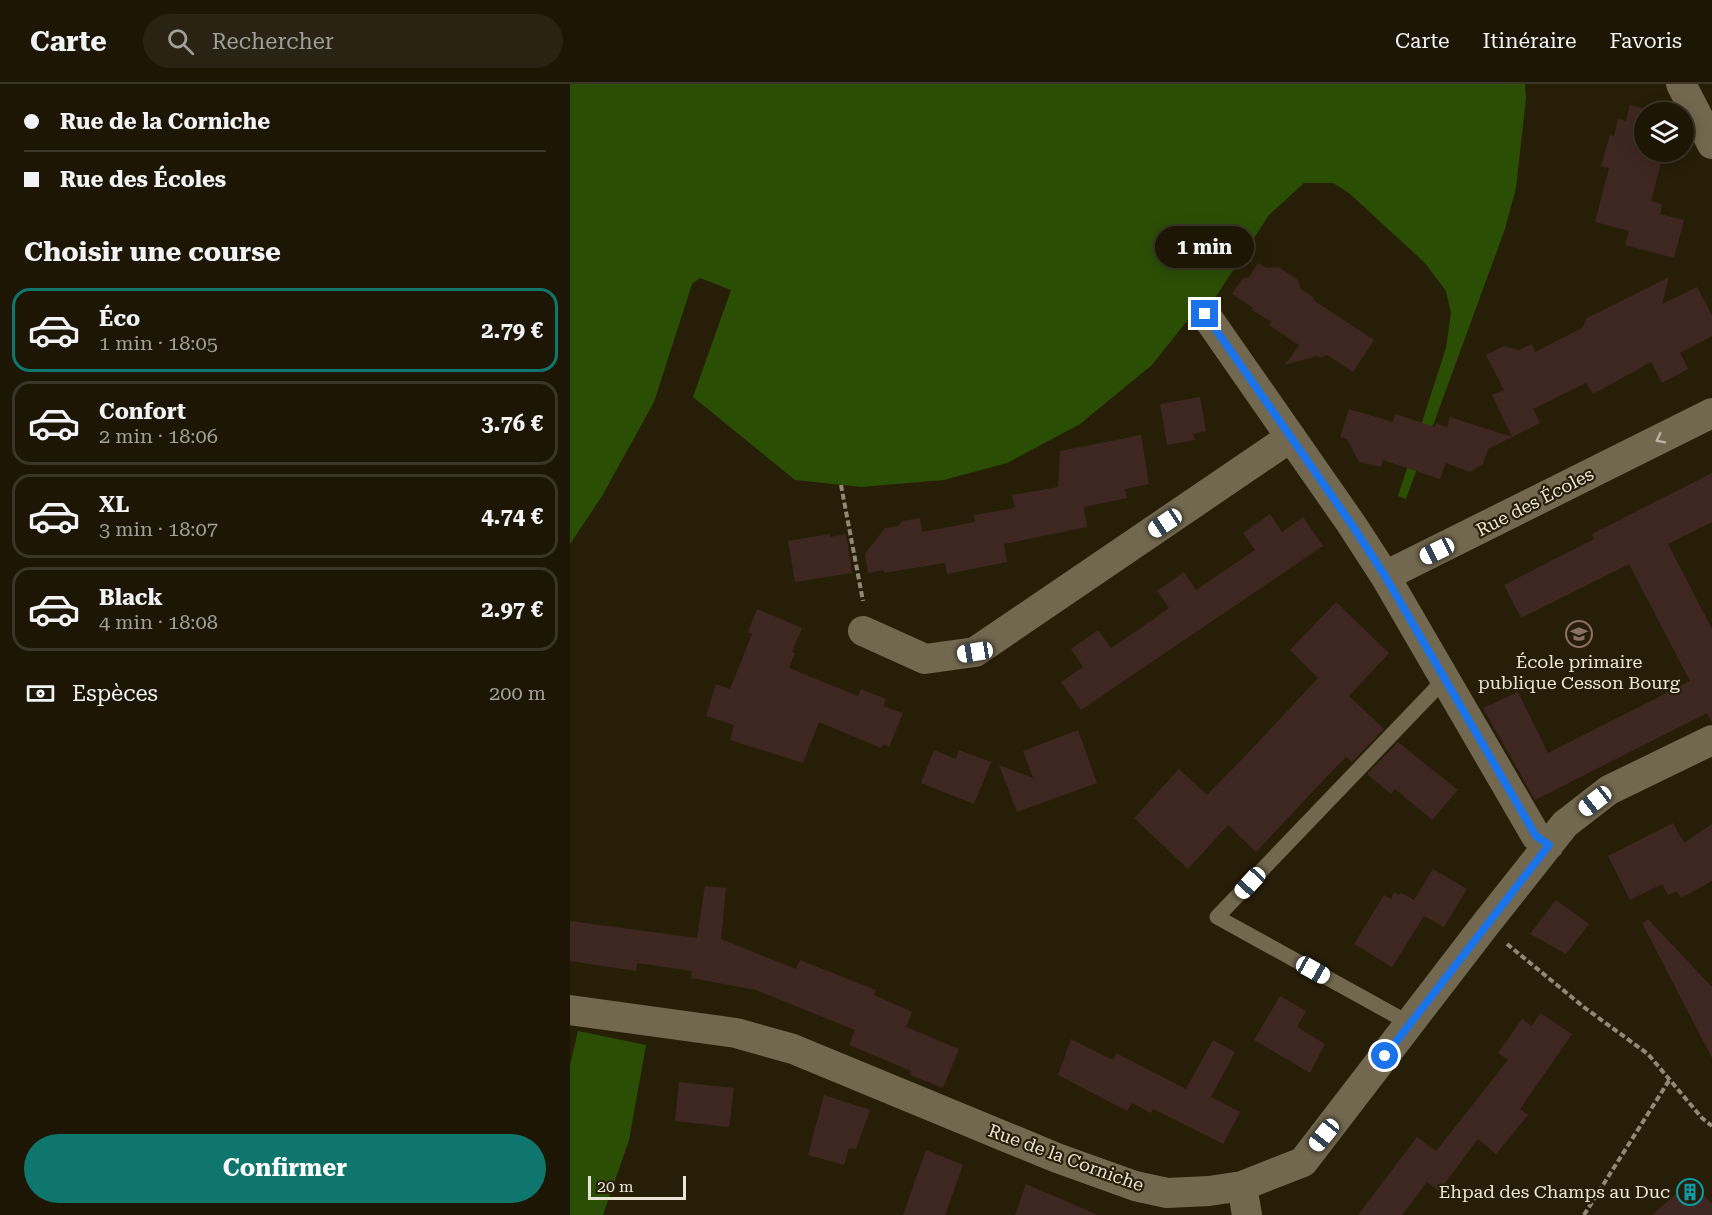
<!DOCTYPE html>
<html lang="fr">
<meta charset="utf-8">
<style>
body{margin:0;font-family:"Roboto Serif",serif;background:#2a2313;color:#f1f3f6;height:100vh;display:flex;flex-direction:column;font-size:22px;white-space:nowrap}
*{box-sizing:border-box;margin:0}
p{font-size:20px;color:#a09f9a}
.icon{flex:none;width:33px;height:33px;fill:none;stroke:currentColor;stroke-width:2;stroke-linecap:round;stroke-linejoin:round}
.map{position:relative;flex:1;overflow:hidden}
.sheet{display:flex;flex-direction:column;background:#1d1605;width:570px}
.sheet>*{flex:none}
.top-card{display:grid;align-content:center;height:132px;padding:0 24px;background:#1d1605}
.controls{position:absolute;left:1064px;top:18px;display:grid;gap:12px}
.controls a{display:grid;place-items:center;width:60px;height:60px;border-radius:50%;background:#1d1605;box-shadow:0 3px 15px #0003,0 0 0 2px #3b3527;font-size:30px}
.scale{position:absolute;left:18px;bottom:15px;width:98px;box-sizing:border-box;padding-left:6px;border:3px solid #ebe5d7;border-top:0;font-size:16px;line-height:21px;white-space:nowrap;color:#ebe5d7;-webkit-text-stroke:4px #271e07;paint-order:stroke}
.end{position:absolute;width:27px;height:27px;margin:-14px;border:8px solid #1a73e8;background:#fff;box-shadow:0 0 0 3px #fff}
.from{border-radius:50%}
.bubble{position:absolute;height:42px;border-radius:21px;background:#1d1605;box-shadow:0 3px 15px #0003,0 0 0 2px #3b3527;font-size:20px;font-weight:700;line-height:42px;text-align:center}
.car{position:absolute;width:18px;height:36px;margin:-18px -9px;border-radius:8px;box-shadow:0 0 4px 2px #0007;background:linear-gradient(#fff 24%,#345 0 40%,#fff 0 76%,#345 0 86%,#fff 0)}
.top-card b{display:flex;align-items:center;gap:21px;height:57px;font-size:22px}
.top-card b+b{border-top:2px solid #3b3527}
.top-card i{width:15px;height:15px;background:#f1f3f6}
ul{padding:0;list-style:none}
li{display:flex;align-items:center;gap:18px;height:84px;margin:0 12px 9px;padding:0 12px;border:3px solid #3b3527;border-radius:18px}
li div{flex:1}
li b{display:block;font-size:22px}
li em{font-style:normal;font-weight:700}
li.current{border-color:#0f766e}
li>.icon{width:54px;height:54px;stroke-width:1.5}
h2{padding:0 24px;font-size:27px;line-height:72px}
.pay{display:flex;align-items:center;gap:15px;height:66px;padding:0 24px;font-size:22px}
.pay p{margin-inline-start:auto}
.primary-button{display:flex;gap:12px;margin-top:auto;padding:12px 24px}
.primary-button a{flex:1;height:69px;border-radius:36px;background:#0f766e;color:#fff;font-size:24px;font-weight:700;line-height:69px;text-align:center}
header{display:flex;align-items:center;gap:36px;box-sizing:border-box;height:84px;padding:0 30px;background:#1d1605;border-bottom:2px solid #3b3527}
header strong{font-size:28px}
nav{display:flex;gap:33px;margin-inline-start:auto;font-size:21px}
.search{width:420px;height:54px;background:#2a2313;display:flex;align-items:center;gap:15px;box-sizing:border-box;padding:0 21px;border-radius:33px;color:#a09f9a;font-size:22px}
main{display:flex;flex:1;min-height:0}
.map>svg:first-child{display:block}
.green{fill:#2b4e05}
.building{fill:#3f2721}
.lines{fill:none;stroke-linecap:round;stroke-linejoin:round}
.path{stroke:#908976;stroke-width:4;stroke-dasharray:6 3;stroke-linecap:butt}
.service{stroke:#72684f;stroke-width:15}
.minor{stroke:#72684f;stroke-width:30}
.oneway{stroke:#bbb3a1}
.route{stroke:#1a73e8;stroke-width:8}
.labels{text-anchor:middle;stroke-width:4.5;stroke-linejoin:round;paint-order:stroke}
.street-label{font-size:18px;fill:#ebe5d7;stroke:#271e07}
.poi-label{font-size:18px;fill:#ebe5d7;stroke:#271e07}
</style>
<header>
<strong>Carte</strong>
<div class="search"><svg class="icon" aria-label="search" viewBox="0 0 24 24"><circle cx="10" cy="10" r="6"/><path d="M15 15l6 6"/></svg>Rechercher</div>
<nav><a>Carte</a><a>Itinéraire</a><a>Favoris</a></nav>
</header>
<main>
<section class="sheet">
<div class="top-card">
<b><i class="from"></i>Rue de la Corniche</b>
<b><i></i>Rue des Écoles</b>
</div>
<h2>Choisir une course</h2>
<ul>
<li class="current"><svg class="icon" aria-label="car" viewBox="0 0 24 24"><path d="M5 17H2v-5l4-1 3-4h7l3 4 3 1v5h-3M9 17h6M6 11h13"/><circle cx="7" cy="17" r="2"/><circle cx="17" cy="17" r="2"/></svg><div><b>Éco</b><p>1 min · 18:05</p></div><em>2.79 €</em></li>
<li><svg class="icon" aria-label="car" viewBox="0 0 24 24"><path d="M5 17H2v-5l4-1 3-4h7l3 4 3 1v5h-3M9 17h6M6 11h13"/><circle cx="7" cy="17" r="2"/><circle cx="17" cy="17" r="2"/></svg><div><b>Confort</b><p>2 min · 18:06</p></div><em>3.76 €</em></li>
<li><svg class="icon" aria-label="car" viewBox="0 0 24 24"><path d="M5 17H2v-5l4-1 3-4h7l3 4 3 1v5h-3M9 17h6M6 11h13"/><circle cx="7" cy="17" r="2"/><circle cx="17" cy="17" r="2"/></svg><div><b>XL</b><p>3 min · 18:07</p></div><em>4.74 €</em></li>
<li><svg class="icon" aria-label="car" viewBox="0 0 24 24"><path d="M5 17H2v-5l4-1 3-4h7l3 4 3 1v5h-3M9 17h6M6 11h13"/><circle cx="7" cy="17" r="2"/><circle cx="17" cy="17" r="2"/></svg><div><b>Black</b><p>4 min · 18:08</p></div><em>2.97 €</em></li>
</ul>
<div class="pay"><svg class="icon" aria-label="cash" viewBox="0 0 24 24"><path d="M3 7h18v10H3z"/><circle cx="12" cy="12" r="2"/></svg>Espèces<p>200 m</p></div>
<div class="primary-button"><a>Confirmer</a></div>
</section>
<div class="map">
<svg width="1142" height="1131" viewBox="0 0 1142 1131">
<rect width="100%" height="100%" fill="#271e07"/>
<path class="green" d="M 0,0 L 955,0 L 956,14 L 946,104 L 935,145 L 836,415 L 828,412 L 876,264 L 881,229 L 876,207 L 855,179 L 779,109 L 763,99 L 734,99 L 699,131 L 647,211 L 616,238 L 582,281 L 510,340 L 437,379 L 374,396 L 291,403 L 225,396 L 123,313 L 161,206 L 130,194 L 122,200 L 84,318 L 32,412 L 0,460 Z
M 8,947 L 76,961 L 59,1056 L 33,1131 L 0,1131 L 0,981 Z"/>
<path class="building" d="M 1060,21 L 1088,28 L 1074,28 L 1074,68 L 1094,68 L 1081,117 L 1092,120 L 1090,130 L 1114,136 L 1104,174 L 1055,161 L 1059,147 L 1025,138 L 1039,84 L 1031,82 L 1040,51 L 1044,52 L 1048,35 L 1056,37 Z
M 688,179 L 697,184 L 708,183 L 728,196 L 731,205 L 744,214 L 743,216 L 804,256 L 783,288 L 757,271 L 750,274 L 747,272 L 715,281 L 729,261 L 699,241 L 702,238 L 682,226 L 683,224 L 662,210 L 672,195 L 679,193 Z
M 1099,193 L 1092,220 L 1127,203 L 1142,231 L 1142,252 L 1110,269 L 1118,285 L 1092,299 L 1081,278 L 1023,310 L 1016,299 L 963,325 L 970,339 L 942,353 L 922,311 L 934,306 L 916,271 L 934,262 L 949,266 L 962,260 L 965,268 L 1012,244 L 1017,234 Z
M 630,313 L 636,347 L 623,350 L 625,356 L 597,361 L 590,320 Z
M 779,325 L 823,338 L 825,330 L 865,343 L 866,339 L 877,343 L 880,333 L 942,353 L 918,365 L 913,380 L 900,388 L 876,379 L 870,395 L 813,376 L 811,383 L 789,378 L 777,355 L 770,353 Z
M 571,351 L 579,400 L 555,405 L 557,414 L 514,423 L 517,443 L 434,460 L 437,478 L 377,490 L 375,479 L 314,489 L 313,486 L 298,489 L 295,470 L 315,444 L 328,442 L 333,437 L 350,434 L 352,448 L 405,438 L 404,431 L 445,424 L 442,411 L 488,403 L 490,367 Z
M 1142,389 L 1142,438 L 1098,460 L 1142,545 L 1142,639 L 1137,629 L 965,716 L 913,624 L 948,608 L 978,669 L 1120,597 L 1059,480 L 951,534 L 934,501 L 1024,455 L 1022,450 Z
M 700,430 L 712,448 L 733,433 L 753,462 L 511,626 L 491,598 L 513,583 L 501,565 L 528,546 L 541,564 L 575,541 L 599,524 L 587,507 L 614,488 L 626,506 L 685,466 L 673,449 Z
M 260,450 L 260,453 L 276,450 L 282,489 L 225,498 L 218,457 Z
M 766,518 L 819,569 L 779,612 L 814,645 L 782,678 L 776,673 L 763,686 L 686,768 L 658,741 L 618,785 L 564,734 L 609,685 L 637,711 L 677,670 L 748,594 L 720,566 Z
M 187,525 L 232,544 L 222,568 L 225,569 L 219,584 L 288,612 L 291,605 L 316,615 L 313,622 L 333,629 L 319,663 L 313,660 L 311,664 L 249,638 L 233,679 L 160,656 L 164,641 L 136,632 L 146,600 L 160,605 L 182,550 L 178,548 Z
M 508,646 L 527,699 L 447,728 L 429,681 L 463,694 L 453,667 Z
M 828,658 L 888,706 L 862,736 L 825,705 L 821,710 L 797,690 Z
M 364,666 L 386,675 L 389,666 L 421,678 L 404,720 L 351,699 Z
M 1103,739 L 1114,759 L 1142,740 L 1142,797 L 1111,814 L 1107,807 L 1098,811 L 1092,800 L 1060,816 L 1038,772 Z
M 863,785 L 897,805 L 874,843 L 854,832 L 822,883 L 784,860 L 814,811 L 821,815 L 824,808 L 829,811 L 831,809 L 844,816 Z
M 135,802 L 156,804 L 151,855 L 226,885 L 230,876 L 306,906 L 304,911 L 342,928 L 336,943 L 389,965 L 373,1004 L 340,991 L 341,987 L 279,961 L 285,946 L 186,906 L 121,894 L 122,887 L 67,879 L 66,887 L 0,877 L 0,837 L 127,854 Z
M 986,816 L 1019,840 L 996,870 L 960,850 Z
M 1078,835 L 1142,903 L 1142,974 L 1072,839 Z
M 710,912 L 736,927 L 727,943 L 755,960 L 740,989 L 684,956 Z
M 970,929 L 1002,950 L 950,1025 L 958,1031 L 926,1070 L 908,1055 L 869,1107 L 857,1098 L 832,1131 L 788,1131 L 847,1053 L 866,1067 L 938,976 L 928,969 L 952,935 L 962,942 Z
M 501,955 L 543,976 L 546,969 L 616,1005 L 643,956 L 665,968 L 641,1013 L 670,1028 L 653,1060 L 583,1025 L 581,1029 L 562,1019 L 557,1027 L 488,991 Z
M 109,998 L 164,1004 L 159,1043 L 105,1037 Z
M 254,1011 L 300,1026 L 286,1065 L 279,1064 L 274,1081 L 238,1071 Z
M 356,1066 L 393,1081 L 375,1131 L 333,1131 Z
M 1121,1097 L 1142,1120 L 1142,1131 L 1082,1131 Z
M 456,1100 L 528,1131 L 445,1131 Z"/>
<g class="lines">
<path class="path" d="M 271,401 L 293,517
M 937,860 L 1015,924 L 1078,970 L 1132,1034 L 1142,1042
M 1014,1131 L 1100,995"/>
<path class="service" d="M 839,939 L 647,833 L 875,595"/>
<path class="minor" d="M 1111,0 L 1142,60
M 635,230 L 782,441 L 815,492 L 966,752 L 979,761
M 815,492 L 1142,329
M 293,547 L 355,575 L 405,568 L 721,353
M 0,926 L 166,949 L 223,965 L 487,1074 L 565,1102 L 597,1109 L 639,1107 L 672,1102 L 733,1078 L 915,841 L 995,740 L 1039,706 L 1142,656
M 672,1102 L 677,1131"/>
</g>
<defs><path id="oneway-chevron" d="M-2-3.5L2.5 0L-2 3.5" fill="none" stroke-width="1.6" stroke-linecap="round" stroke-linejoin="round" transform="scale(1.5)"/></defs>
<use class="oneway" href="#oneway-chevron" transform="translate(1090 355) rotate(153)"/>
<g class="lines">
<path class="route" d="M 635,230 L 782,441 L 815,492 L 966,752 L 979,761 L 815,972"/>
</g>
<defs>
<symbol id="school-ring" viewBox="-11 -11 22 22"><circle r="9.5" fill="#271e07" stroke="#8d6e63" stroke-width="1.5"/><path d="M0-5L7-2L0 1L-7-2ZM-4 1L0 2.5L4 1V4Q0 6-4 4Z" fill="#8d6e63"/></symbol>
<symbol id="building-ring" viewBox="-11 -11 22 22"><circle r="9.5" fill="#271e07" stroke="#0f9aa8" stroke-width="1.5"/><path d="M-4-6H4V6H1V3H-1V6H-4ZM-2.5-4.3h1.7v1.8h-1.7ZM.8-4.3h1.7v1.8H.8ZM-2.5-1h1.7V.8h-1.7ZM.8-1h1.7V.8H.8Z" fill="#0f9aa8"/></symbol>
</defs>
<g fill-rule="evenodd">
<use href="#school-ring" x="994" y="535" width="30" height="30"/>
<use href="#building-ring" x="1105" y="1093" width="30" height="30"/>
</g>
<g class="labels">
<g class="street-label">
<text transform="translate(965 418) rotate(-27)" y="6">Rue des Écoles</text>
<text transform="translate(496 1074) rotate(20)" y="6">Rue de la Corniche</text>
</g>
<g class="poi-label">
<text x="1009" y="584">École primaire<tspan x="1009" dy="21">publique Cesson Bourg</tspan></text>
<text x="1100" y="1114" text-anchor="end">Ehpad des Champs au Duc</text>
</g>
</g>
</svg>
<div class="controls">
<a><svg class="icon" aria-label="layers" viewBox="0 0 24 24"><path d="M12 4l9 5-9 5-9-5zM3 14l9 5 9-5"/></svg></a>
</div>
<div class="scale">20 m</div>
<i class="end from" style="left:815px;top:972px"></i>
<i class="end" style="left:635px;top:230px"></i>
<div class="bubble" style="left:585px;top:142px;width:99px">1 min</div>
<i class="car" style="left:595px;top:439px;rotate:236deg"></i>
<i class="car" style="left:867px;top:467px;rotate:244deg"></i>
<i class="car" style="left:405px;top:568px;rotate:261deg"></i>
<i class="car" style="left:1025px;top:717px;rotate:232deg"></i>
<i class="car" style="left:680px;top:799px;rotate:223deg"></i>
<i class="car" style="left:743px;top:886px;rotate:119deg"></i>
<i class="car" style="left:754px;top:1051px;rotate:219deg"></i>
</div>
</main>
